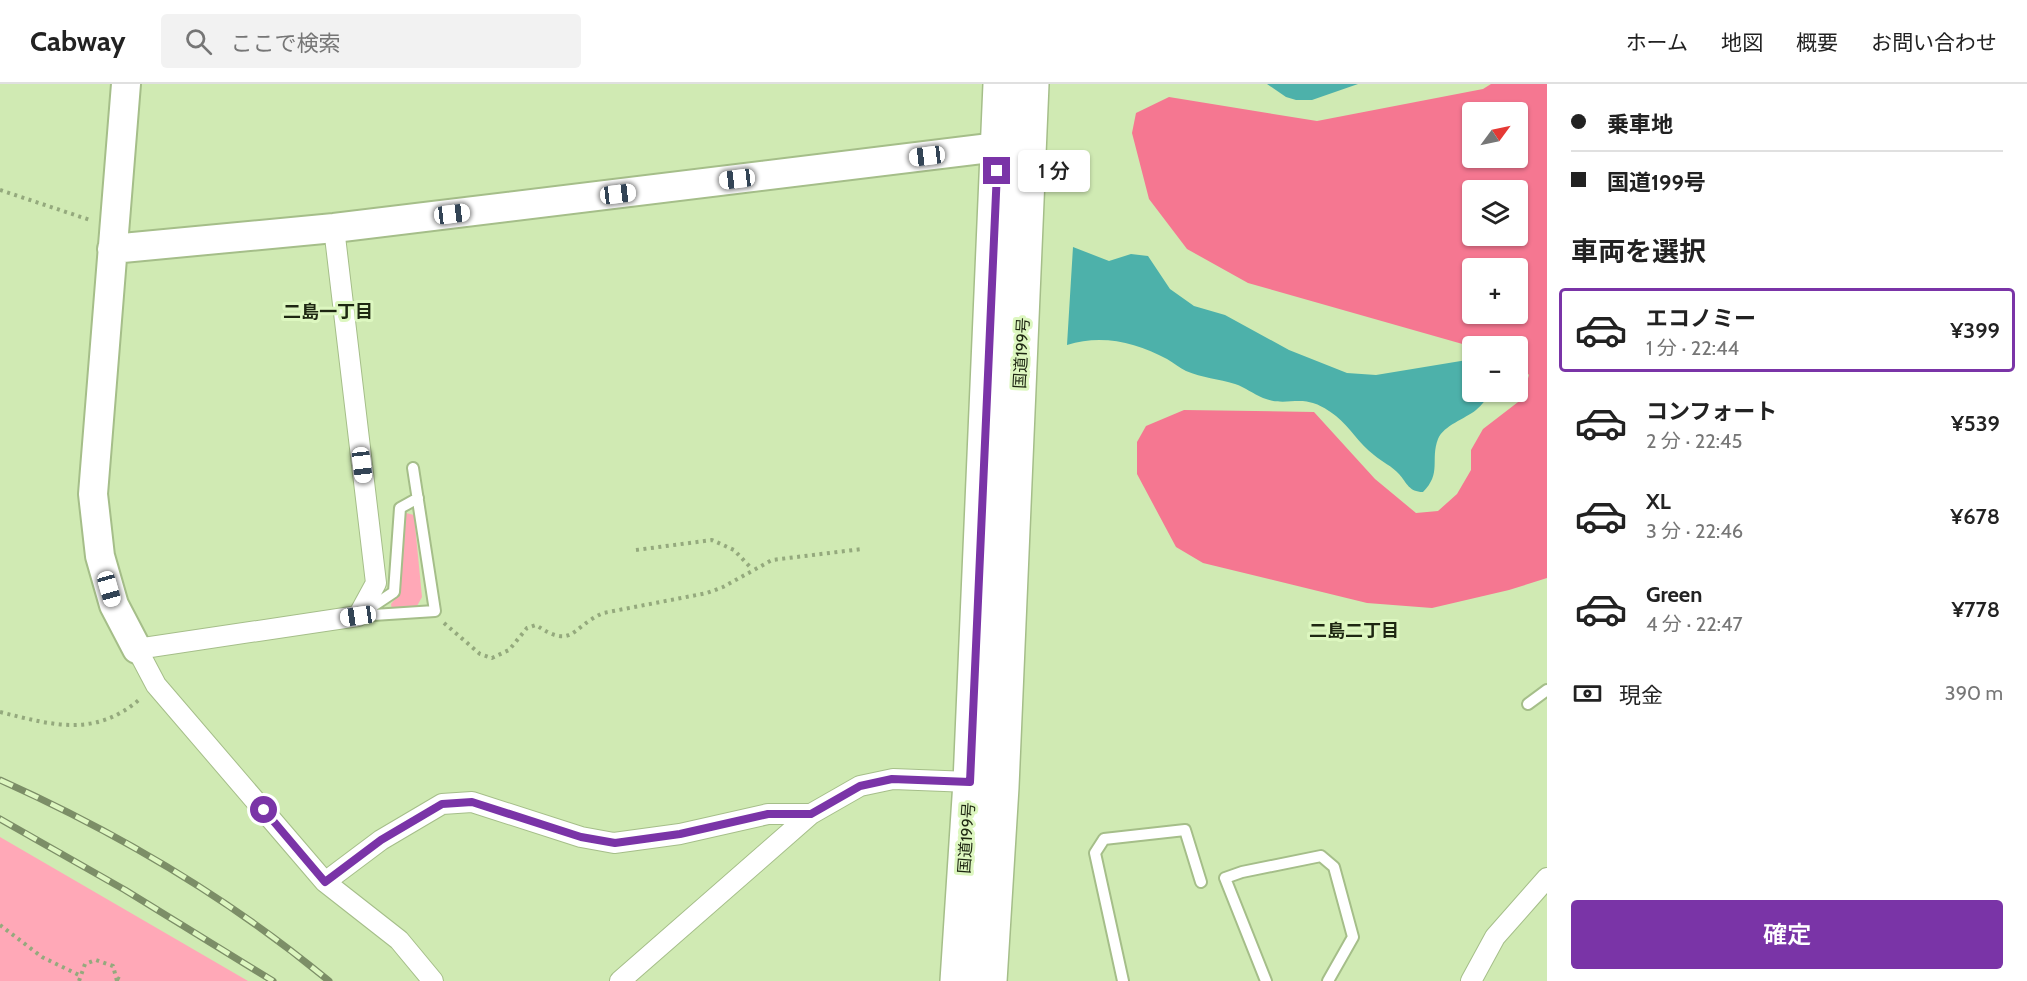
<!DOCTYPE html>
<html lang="ja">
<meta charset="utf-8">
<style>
body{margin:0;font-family:Cabin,"Noto Sans JP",sans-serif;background:#f2f2f2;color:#222;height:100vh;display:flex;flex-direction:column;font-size:22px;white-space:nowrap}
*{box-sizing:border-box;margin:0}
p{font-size:20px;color:#767676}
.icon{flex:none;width:33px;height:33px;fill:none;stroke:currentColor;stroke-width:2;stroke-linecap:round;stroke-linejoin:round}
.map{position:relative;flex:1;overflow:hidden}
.drawer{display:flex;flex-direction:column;background:#fff;width:480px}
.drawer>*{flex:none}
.guide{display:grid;align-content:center;height:132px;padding:0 24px;background:#fff}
.needle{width:39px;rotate:57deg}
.controls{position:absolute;left:1462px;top:18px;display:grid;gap:12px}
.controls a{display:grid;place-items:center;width:66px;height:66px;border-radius:6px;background:#fff;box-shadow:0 2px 4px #0004;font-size:30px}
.end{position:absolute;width:27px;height:27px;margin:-14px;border:8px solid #7a34a7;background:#fff;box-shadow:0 0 0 3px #fff}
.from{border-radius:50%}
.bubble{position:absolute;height:42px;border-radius:6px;background:#fff;box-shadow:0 2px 4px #0004;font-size:20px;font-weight:600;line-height:42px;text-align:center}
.car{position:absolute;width:18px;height:36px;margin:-18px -9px;border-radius:8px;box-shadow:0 0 4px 2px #0007;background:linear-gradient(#fff 24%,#345 0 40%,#fff 0 76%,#345 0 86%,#fff 0)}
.guide b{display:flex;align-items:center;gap:21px;height:57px;font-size:22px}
.guide b+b{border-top:2px solid #e0e0e0}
.guide i{width:15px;height:15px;background:#222}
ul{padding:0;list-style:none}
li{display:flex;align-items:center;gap:18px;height:84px;margin:0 12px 9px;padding:0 12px;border:3px solid transparent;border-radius:6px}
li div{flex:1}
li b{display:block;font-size:22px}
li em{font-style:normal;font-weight:600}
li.active{border-color:#7a34a7}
li>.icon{width:54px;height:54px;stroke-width:1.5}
h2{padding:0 24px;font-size:27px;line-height:72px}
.pay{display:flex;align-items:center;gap:15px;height:66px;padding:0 24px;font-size:22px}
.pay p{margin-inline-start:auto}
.primary-button{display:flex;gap:12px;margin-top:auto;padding:12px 24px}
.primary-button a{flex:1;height:69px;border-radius:6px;background:#7a34a7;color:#fff;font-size:24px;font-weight:600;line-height:69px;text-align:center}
header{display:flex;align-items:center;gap:36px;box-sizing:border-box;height:84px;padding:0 30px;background:#fff;border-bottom:2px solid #e0e0e0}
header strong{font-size:28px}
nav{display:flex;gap:33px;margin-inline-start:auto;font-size:21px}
.search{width:420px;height:54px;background:#f2f2f2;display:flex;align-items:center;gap:15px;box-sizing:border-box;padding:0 21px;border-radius:6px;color:#767676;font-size:22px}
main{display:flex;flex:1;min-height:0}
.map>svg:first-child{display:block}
.green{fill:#ffa8b7}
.forest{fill:#f57791;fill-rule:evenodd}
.water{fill:#4db1aa}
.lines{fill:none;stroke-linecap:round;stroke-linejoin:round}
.lane-casing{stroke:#a5be89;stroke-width:14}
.street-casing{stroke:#a5be89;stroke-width:22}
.secondary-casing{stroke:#a5be89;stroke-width:32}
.highway-casing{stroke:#a5be89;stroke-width:36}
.path{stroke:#94a97d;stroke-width:4;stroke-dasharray:3 4.5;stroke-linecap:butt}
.lane{stroke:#fff;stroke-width:10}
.street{stroke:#fff;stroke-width:20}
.secondary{stroke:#fff;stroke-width:28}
.highway{stroke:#fff;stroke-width:33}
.rail-casing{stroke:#7c8e67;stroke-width:7}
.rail{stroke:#ddf7c0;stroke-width:4.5;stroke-dasharray:14;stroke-linecap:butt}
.route{stroke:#7a34a7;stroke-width:8}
.labels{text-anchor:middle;stroke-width:6;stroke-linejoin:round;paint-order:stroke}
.street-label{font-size:16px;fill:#1e2712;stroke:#ddf7c0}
.neighbourhood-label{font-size:18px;font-weight:bold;fill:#1e2712;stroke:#ddf7c0}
</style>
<header>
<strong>Cabway</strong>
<div class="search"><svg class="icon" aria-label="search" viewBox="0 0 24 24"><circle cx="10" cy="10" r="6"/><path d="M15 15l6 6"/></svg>ここで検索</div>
<nav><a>ホーム</a><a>地図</a><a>概要</a><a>お問い合わせ</a></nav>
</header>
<main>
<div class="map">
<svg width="1547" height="897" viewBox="0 0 1547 897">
<rect width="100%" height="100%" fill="#d0eab3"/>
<path class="green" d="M 406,429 L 414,431 L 422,513 L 417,522 L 392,526 L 391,520 L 400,509 Z
M 0,753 L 248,897 L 0,897 Z"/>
<path class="forest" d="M 1491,0 L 1547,0 L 1547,494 L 1509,506 L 1432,524 L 1367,519 L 1203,479 L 1176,463 L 1137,390 L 1137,358 L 1146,342 L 1184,326 L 1314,328 L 1375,395 L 1416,429 L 1438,427 L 1457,410 L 1471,386 L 1471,366 L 1483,345 L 1522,315 L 1529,291 L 1518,278 L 1518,262 L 1473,263 L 1248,199 L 1187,165 L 1149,115 L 1132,49 L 1136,29 L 1169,13 L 1317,37 L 1483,5 ZM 1473,28 L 1518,28 L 1518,74 L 1473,74 ZM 1473,106 L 1518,106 L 1518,152 L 1473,152 ZM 1473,184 L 1518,184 L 1518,230 L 1473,230 Z"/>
<path class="water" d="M 1267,0 L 1384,0 L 1358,0 L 1312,16 L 1296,16 L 1286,13 Z
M 1073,163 L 1109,177 L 1131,170 L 1148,172 L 1170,205 L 1194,222 L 1225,231 L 1289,266 L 1347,289 L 1376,291 L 1473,275 L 1473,308 L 1491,308 C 1487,314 1482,321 1476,326 C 1465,335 1444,341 1438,355 C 1430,376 1442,389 1423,408 C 1409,408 1407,399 1399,390 C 1392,382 1382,378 1374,371 C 1359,360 1350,343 1336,332 C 1302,305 1291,325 1263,314 C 1253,310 1245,303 1235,300 C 1219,295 1202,294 1186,287 C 1180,284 1174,279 1167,275 C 1136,258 1101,250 1067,261 Z"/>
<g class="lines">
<defs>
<path id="lane" d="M 364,528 L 394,508 L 400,424 L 418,414
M 358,532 L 435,527 L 413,384
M 1528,620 L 1547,606
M 1123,897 L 1095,769 L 1104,755 L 1185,746 L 1201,798
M 1266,897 L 1225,794 L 1242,788 L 1321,772 L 1334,783 L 1353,853 L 1328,897"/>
<path id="street" d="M 334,144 L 376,499 L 358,532 L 137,565 L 156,601 L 325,798 L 399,856 L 433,897
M 325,798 L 381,756 L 442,720 L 472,718 L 581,753 L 614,759 L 680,750 L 768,730 L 811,730
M 620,897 L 811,730 L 860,702 L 893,695 L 970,698
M 1471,897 L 1495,853 L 1547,794"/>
<path id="secondary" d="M 126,0 L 93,410 L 100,472 L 114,521 L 137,565
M 112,165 L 334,144 L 998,63 L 1019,67"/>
<path id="highway" d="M 957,897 L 970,698 L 1000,0
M 990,897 L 1002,703 L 1032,0"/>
</defs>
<use href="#lane" class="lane-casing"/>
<use href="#street" class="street-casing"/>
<use href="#secondary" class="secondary-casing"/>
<use href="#highway" class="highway-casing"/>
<path class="path" d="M 0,106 L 90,136
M 636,466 L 712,456 L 734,466 L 752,485
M 444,539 L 480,570 L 492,574 L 509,566 L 527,544 L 536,541 C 573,566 570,544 603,529 L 707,509 L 723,503 L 772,476 L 862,465
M 0,628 C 52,641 95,654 140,615
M 0,841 L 42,873 L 79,891
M 117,894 L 123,897
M 79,897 L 85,880 L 96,876 L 113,882 L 117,897"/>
<use href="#lane" class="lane"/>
<use href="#street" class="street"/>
<use href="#secondary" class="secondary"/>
<use href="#highway" class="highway"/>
<defs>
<path id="rail" d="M 0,696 C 118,749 229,814 329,897
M 0,735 L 125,806 L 273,897"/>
</defs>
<use href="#rail" class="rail-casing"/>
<use href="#rail" class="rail"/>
</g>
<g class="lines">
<path class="route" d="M 264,726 L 325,798 L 381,756 L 442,720 L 472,718 L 581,753 L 615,759 L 680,750 L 768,730 L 811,730 L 860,702 L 892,695 L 970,698 L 997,87"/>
</g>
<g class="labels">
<g class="street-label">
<text transform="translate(1021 269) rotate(-87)" y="6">国道199号</text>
<text transform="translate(966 754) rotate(-86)" y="6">国道199号</text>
</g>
<g class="neighbourhood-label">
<text x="328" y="234">二島一丁目</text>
<text x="1354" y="553">二島二丁目</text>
</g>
</g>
</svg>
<div class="controls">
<a><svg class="needle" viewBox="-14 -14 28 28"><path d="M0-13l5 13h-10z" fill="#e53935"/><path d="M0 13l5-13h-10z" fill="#767676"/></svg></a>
<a><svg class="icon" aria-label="layers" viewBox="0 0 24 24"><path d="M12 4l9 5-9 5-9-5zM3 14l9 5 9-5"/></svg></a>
<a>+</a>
<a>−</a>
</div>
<i class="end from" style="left:264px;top:726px"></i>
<i class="end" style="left:997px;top:87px"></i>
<div class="bubble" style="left:1018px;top:66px;width:72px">1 分</div>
<i class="car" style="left:927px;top:72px;rotate:263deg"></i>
<i class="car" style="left:737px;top:95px;rotate:263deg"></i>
<i class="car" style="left:618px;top:110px;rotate:83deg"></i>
<i class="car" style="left:452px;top:130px;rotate:83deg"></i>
<i class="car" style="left:362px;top:381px;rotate:173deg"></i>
<i class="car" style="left:109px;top:505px;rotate:164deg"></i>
<i class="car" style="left:358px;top:532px;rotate:262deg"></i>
</div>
<section class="drawer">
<div class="guide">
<b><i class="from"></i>乗車地</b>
<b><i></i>国道199号</b>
</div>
<h2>車両を選択</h2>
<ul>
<li class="active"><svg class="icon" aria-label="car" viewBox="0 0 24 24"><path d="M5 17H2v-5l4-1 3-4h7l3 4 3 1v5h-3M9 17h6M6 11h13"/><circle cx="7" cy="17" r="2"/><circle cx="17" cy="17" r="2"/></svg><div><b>エコノミー</b><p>1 分 · 22:44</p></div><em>¥399</em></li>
<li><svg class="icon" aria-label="car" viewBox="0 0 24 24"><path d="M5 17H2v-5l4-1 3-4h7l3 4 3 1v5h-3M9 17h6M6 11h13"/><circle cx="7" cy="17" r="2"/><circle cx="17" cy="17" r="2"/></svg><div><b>コンフォート</b><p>2 分 · 22:45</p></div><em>¥539</em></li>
<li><svg class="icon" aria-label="car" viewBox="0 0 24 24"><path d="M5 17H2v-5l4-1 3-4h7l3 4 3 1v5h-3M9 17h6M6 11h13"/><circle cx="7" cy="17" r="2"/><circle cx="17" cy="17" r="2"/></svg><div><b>XL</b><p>3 分 · 22:46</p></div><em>¥678</em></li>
<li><svg class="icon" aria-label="car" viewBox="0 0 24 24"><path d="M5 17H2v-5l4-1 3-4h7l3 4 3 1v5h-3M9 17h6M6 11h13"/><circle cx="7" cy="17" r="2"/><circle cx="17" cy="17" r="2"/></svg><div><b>Green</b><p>4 分 · 22:47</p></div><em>¥778</em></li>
</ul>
<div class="pay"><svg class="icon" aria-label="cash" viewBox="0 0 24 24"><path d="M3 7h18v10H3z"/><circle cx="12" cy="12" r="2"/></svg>現金<p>390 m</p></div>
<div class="primary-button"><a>確定</a></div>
</section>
</main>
